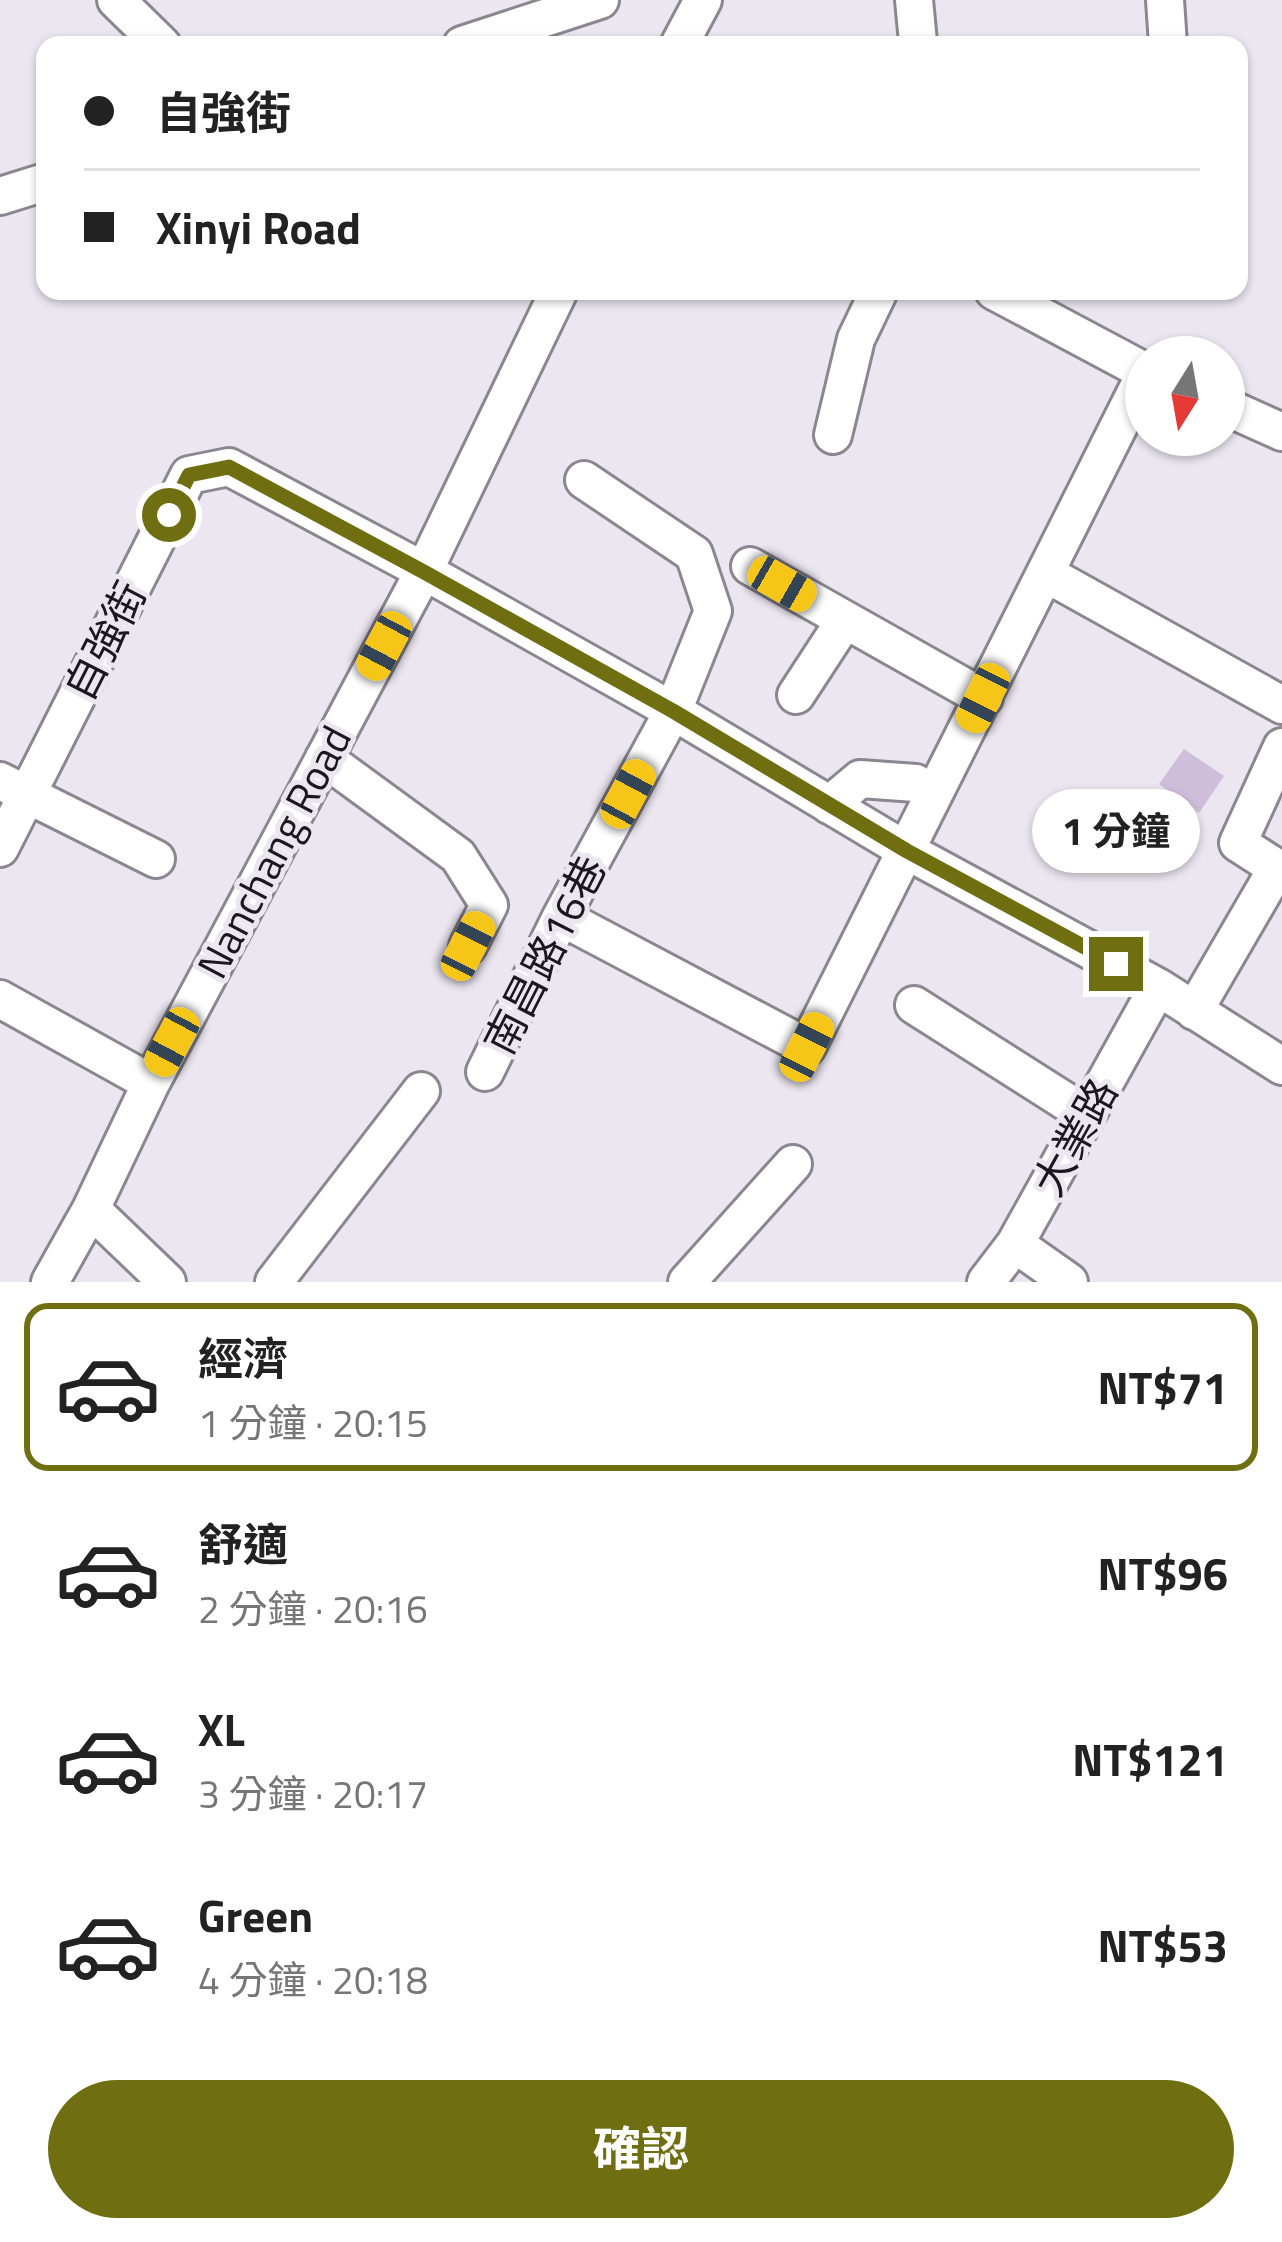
<!DOCTYPE html>
<html lang="zh-TW">
<meta charset="utf-8">
<style>
body{margin:0;font-family:"Titillium Web","Noto Sans TC",sans-serif;background:#f2f2f2;color:#222;height:100vh;display:flex;flex-direction:column;font-size:45px;white-space:nowrap}
*{box-sizing:border-box;margin:0}
p{font-size:39px;color:#767676}
.icon{flex:none;width:66px;height:66px;fill:none;stroke:currentColor;stroke-width:2;stroke-linecap:round;stroke-linejoin:round}
.map{position:relative;height:1282px;overflow:hidden}
.sheet{display:flex;flex-direction:column;background:#fff;flex:1}
.sheet>*{flex:none}
.banner{position:absolute;left:36px;top:36px;width:1212px;height:264px;border-radius:24px;box-shadow:0 3px 9px #0004;display:grid;align-content:center;height:264px;padding:0 48px;background:#fff}
.needle{width:78px;rotate:191deg}
.controls{position:absolute;left:1125px;top:336px;display:grid;gap:24px}
.controls a{display:grid;place-items:center;width:120px;height:120px;border-radius:50%;background:#fff;box-shadow:0 3px 9px #0004;font-size:60px}
.end{position:absolute;width:54px;height:54px;margin:-27px;border:15px solid #6f6f12;background:#fff;box-shadow:0 0 0 6px #fff}
.from{border-radius:50%}
.bubble{position:absolute;height:84px;border-radius:42px;background:#fff;box-shadow:0 3px 9px #0004;font-size:39px;font-weight:700;line-height:84px;text-align:center}
.car{position:absolute;width:36px;height:72px;margin:-36px -18px;border-radius:15px;box-shadow:0 0 9px 3px #0007;background:linear-gradient(#f5c518 24%,#345 0 40%,#f5c518 0 76%,#345 0 86%,#f5c518 0)}
.banner b{display:flex;align-items:center;gap:42px;height:114px;font-size:45px}
.banner b+b{border-top:3px solid #e0e0e0}
.banner i{width:30px;height:30px;background:#222}
ul{padding:21px 0 0;list-style:none}
li{display:flex;align-items:center;gap:36px;height:168px;margin:0 24px 18px;padding:0 24px;border:6px solid transparent;border-radius:24px}
li div{flex:1}
li b{display:block;font-size:45px}
li em{font-style:normal;font-weight:700}
li.selected{border-color:#6f6f12}
li>.icon{width:108px;height:108px;stroke-width:1.5}
.button{display:flex;gap:24px;margin-top:auto;padding:24px 48px}
.button a{flex:1;height:138px;border-radius:72px;background:#6f6f12;color:#fff;font-size:48px;font-weight:700;line-height:138px;text-align:center}
.map>svg:first-child{display:block}
.building{fill:#cfbedb}
.lines{fill:none;stroke-linecap:round;stroke-linejoin:round}
.minor-casing{stroke:#8b868f;stroke-width:42}
.minor{stroke:#fff;stroke-width:36}
.route{stroke:#6f6f12;stroke-width:15}
.labels{text-anchor:middle;stroke-width:10;stroke-linejoin:round;paint-order:stroke}
.street-label{font-size:42px;fill:#1a181c;stroke:#ebe6f0}
</style>
<div class="map">
<svg width="1282" height="1282" viewBox="0 0 1282 1282">
<rect width="100%" height="100%" fill="#ebe6f0"/>
<path class="building" d="M 1184,749 L 1224,776 L 1199,813 L 1159,784 Z"/>
<g class="lines">
<defs>
<path id="minor" d="M 116,0 L 162,45
M 914,0 L 918,42
M 1165,0 L 1168,45
M 462,45 L 600,0
M 679,45 L 703,0
M 0,196 L 45,182
M 994,291 L 1146,372
M 1224,406 L 1282,432
M 833,435 L 856,339 L 879,291
M 750,566 L 984,698
M 1045,573 L 1282,705
M 796,695 L 845,620
M 324,758 L 458,856 L 489,905 L 468,946
M 0,781 L 156,859
M 829,805 L 860,779 L 916,783
M 0,848 L 189,475 L 229,467 L 424,571 L 673,711 L 907,851 L 1158,987 L 1282,1066
M 561,917 L 807,1047 L 1146,372
M 0,999 L 151,1083
M 914,1005 L 1087,1115
M 1194,1011 L 1277,868 L 1238,843 L 1282,747
M 485,1072 L 561,917 L 673,711 L 713,611 L 694,554 L 584,480
M 91,1209 L 167,1282
M 1015,1244 L 1069,1282
M 50,1282 L 91,1209 L 151,1083 L 424,571 L 559,291
M 274,1282 L 421,1091
M 687,1282 L 793,1164
M 986,1282 L 1015,1244 L 1158,987"/>
</defs>
<use href="#minor" class="minor-casing"/>
<use href="#minor" class="minor"/>
</g>
<g class="lines">
<path class="route" d="M 169,515 L 189,475 L 229,467 L 424,572 L 673,711 L 907,851 L 1116,964"/>
</g>
<g class="labels">
<g class="street-label">
<text transform="translate(105 641) rotate(-63)" y="15">自強街</text>
<text transform="translate(274 852) rotate(-62)" y="15">Nanchang Road</text>
<text transform="translate(545 955) rotate(-63)" y="15">南昌路16巷</text>
<text transform="translate(1075 1137) rotate(-61)" y="15">大業路</text>
</g>
</g>
</svg>
<div class="controls">
<a><svg class="needle" viewBox="-14 -14 28 28"><path d="M0-13l5 13h-10z" fill="#e53935"/><path d="M0 13l5-13h-10z" fill="#767676"/></svg></a>
</div>
<i class="end from" style="left:169px;top:515px"></i>
<i class="end" style="left:1116px;top:964px"></i>
<div class="bubble" style="left:1032px;top:789px;width:168px">1 分鐘</div>
<i class="car" style="left:782px;top:584px;rotate:120deg"></i>
<i class="car" style="left:384px;top:646px;rotate:208deg"></i>
<i class="car" style="left:983px;top:698px;rotate:206deg"></i>
<i class="car" style="left:628px;top:794px;rotate:28deg"></i>
<i class="car" style="left:468px;top:946px;rotate:27deg"></i>
<i class="car" style="left:172px;top:1042px;rotate:208deg"></i>
<i class="car" style="left:807px;top:1047px;rotate:27deg"></i>
<div class="banner">
<b><i class="from"></i>自強街</b>
<b><i></i>Xinyi Road</b>
</div>
</div>
<section class="sheet">
<ul>
<li class="selected"><svg class="icon" aria-label="car" viewBox="0 0 24 24"><path d="M5 17H2v-5l4-1 3-4h7l3 4 3 1v5h-3M9 17h6M6 11h13"/><circle cx="7" cy="17" r="2"/><circle cx="17" cy="17" r="2"/></svg><div><b>經濟</b><p>1 分鐘 · 20:15</p></div><em>NT$71</em></li>
<li><svg class="icon" aria-label="car" viewBox="0 0 24 24"><path d="M5 17H2v-5l4-1 3-4h7l3 4 3 1v5h-3M9 17h6M6 11h13"/><circle cx="7" cy="17" r="2"/><circle cx="17" cy="17" r="2"/></svg><div><b>舒適</b><p>2 分鐘 · 20:16</p></div><em>NT$96</em></li>
<li><svg class="icon" aria-label="car" viewBox="0 0 24 24"><path d="M5 17H2v-5l4-1 3-4h7l3 4 3 1v5h-3M9 17h6M6 11h13"/><circle cx="7" cy="17" r="2"/><circle cx="17" cy="17" r="2"/></svg><div><b>XL</b><p>3 分鐘 · 20:17</p></div><em>NT$121</em></li>
<li><svg class="icon" aria-label="car" viewBox="0 0 24 24"><path d="M5 17H2v-5l4-1 3-4h7l3 4 3 1v5h-3M9 17h6M6 11h13"/><circle cx="7" cy="17" r="2"/><circle cx="17" cy="17" r="2"/></svg><div><b>Green</b><p>4 分鐘 · 20:18</p></div><em>NT$53</em></li>
</ul>
<div class="button"><a>確認</a></div>
</section>
